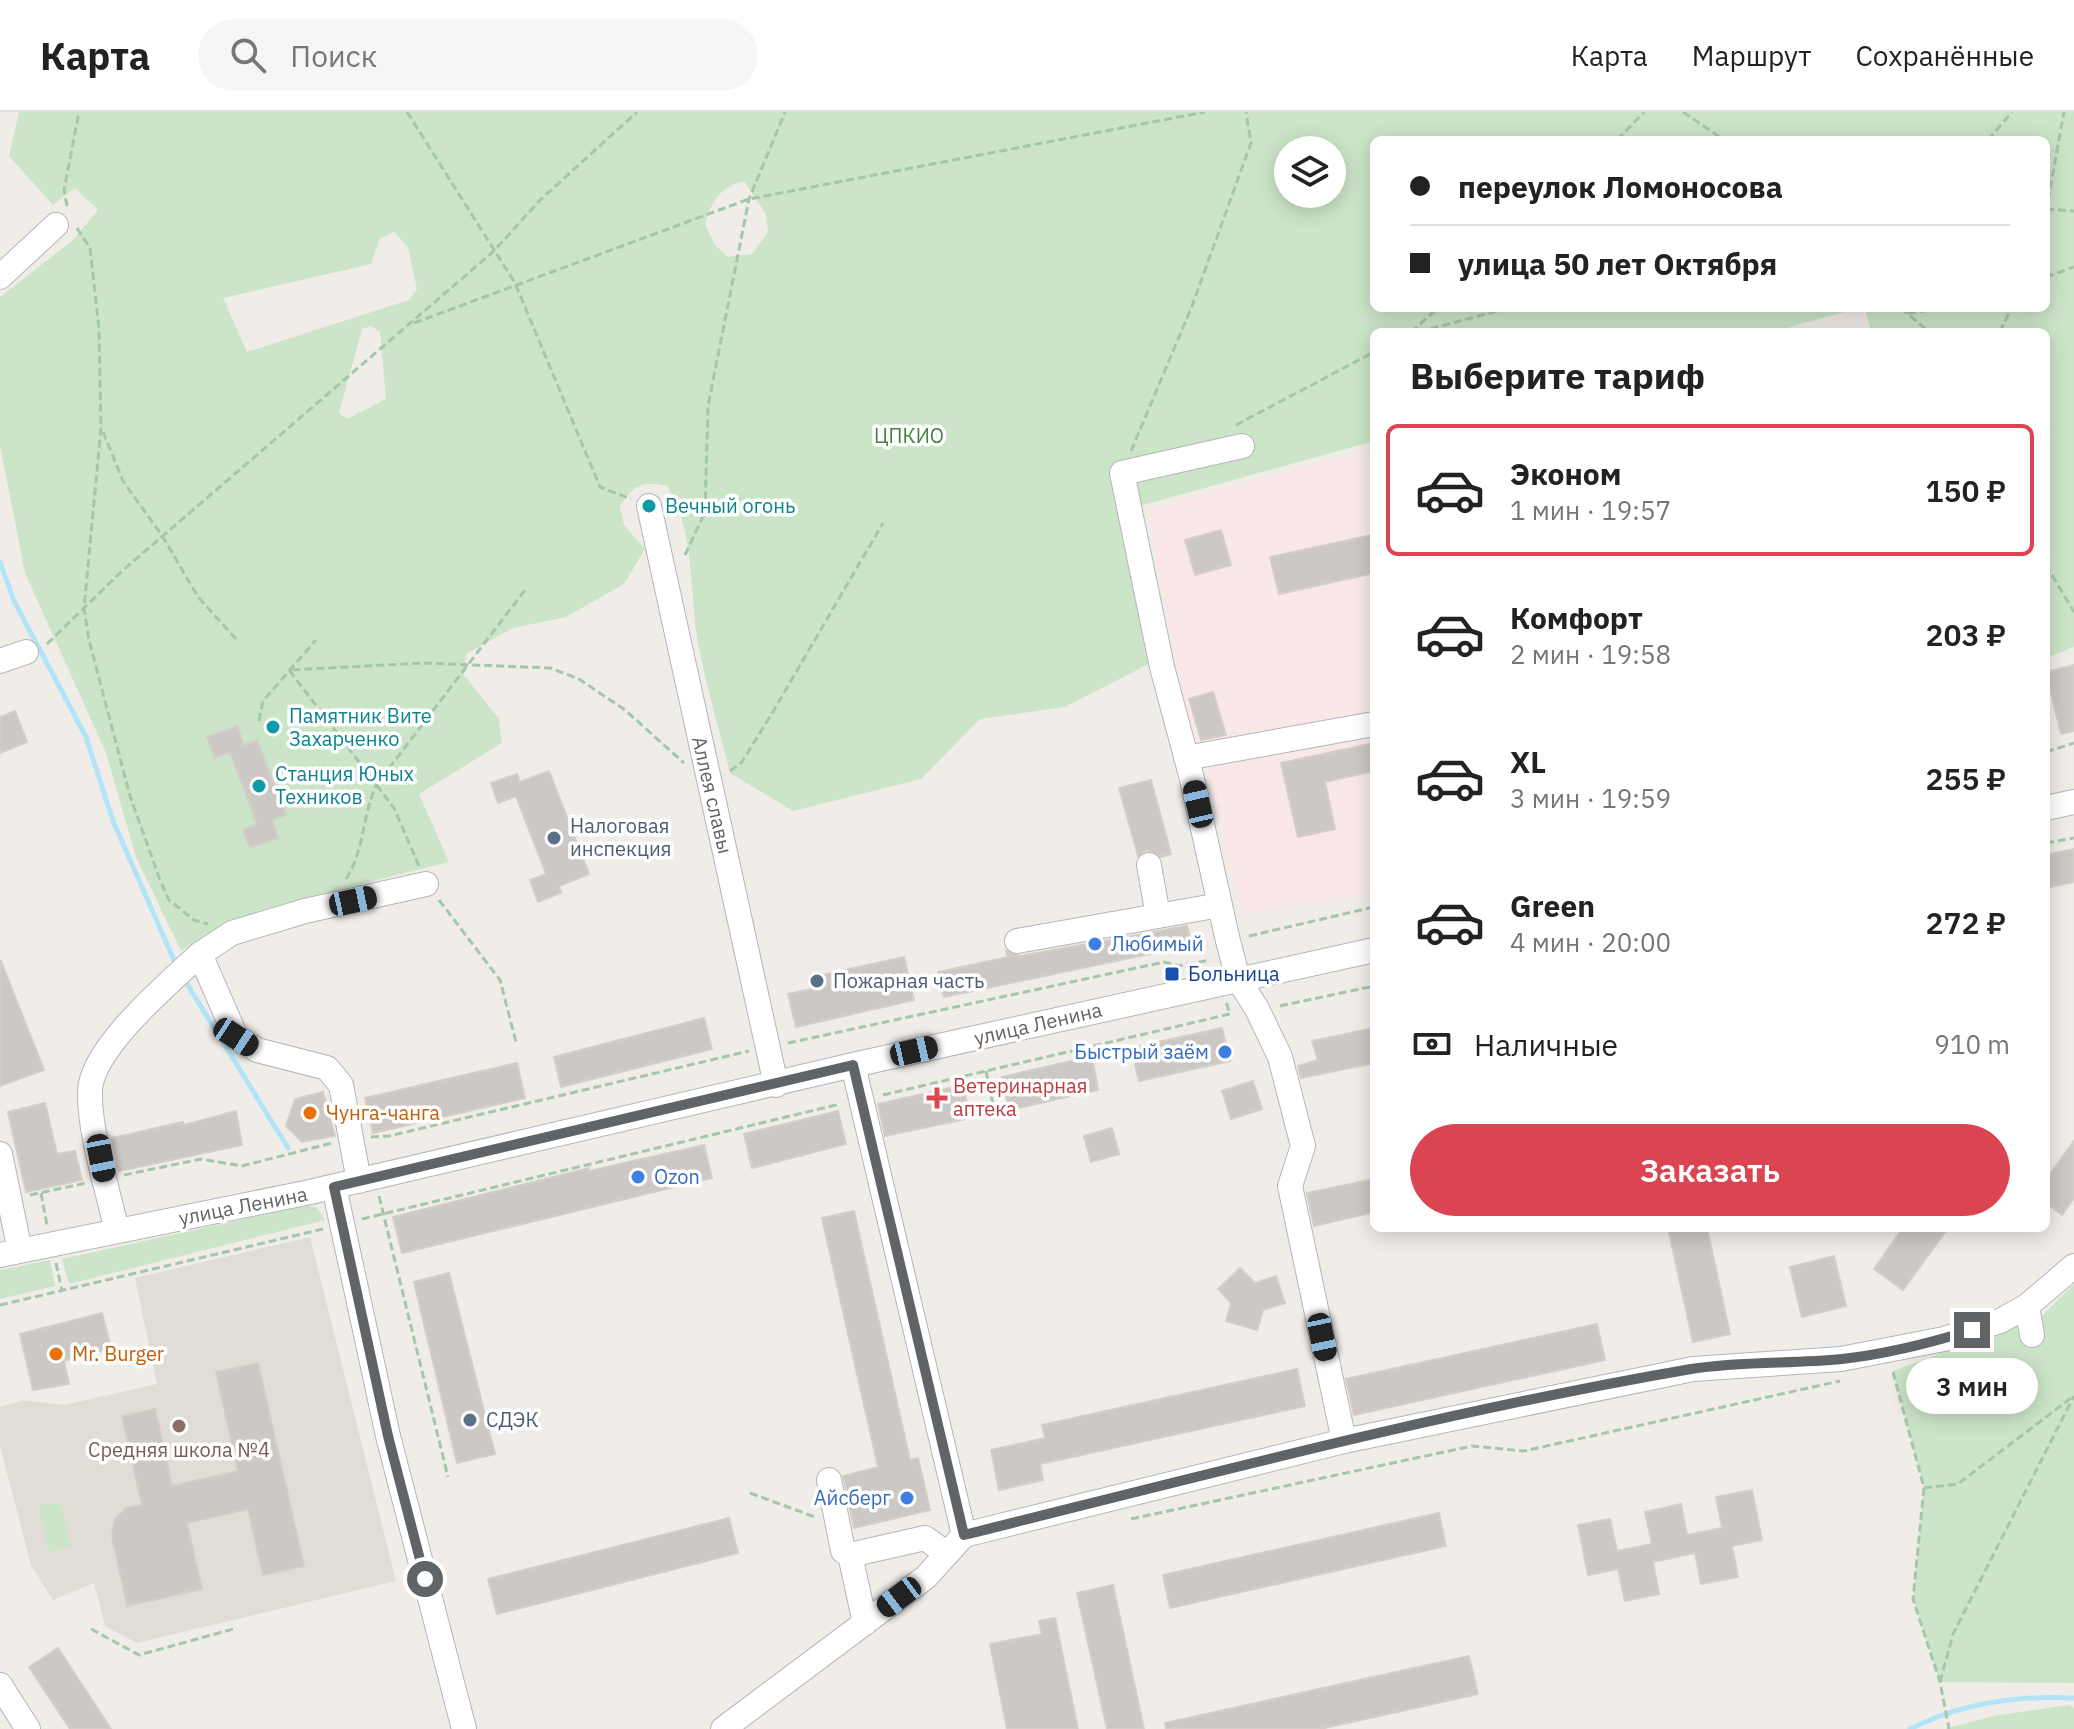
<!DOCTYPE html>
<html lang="ru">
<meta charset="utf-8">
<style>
body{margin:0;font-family:"IBM Plex Sans",sans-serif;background:#f6f6f6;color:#222;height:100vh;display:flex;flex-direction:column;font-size:30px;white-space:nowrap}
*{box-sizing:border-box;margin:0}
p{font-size:26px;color:#767676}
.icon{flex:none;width:44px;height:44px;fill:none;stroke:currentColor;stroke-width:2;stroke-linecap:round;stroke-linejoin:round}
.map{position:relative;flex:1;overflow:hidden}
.panel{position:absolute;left:1370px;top:216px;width:680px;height:904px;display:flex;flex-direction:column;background:#fff;border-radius:12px;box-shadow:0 4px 20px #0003}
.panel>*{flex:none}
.hud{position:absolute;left:1370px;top:24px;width:680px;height:176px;border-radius:12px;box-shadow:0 4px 20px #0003;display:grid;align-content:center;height:176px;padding:0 40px;background:#fff}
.tools{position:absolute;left:1274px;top:24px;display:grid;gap:16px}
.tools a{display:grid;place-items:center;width:72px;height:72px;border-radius:50%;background:#fff;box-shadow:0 4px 20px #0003;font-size:40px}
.end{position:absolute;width:36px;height:36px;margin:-18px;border:10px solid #606467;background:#fff;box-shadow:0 0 0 4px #fff}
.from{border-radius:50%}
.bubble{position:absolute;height:56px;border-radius:28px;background:#fff;box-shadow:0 4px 20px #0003;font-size:26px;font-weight:600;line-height:56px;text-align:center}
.car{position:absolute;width:24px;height:48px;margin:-24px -12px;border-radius:10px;box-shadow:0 0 6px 2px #0007;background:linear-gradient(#222 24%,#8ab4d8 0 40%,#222 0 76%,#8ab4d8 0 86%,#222 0)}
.hud b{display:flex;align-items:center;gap:28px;height:76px;font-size:30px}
.hud b+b{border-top:2px solid #e0e0e0}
.hud i{width:20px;height:20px;background:#222}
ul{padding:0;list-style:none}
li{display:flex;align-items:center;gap:24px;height:132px;margin:0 16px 12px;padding:0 24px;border:4px solid transparent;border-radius:12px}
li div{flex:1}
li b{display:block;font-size:30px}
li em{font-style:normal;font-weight:600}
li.on{border-color:#da4551}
li>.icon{width:72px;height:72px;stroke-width:1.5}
h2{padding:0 40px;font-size:36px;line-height:96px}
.pay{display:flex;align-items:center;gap:20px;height:88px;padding:0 40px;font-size:30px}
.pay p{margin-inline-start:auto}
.cta{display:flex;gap:16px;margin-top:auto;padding:16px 40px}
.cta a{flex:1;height:92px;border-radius:48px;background:#da4551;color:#fff;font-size:32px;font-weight:600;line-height:92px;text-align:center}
header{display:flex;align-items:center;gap:48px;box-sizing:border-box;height:112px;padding:0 40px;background:#fff;border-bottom:2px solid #e0e0e0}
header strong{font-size:38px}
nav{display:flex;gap:44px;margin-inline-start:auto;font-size:28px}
.search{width:560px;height:72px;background:#f6f6f6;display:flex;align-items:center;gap:20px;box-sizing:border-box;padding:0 28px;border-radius:44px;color:#767676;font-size:30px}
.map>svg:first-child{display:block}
.education{fill:#e0ddd7}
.medical{fill:#fae8e9}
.green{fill:#cce5c8;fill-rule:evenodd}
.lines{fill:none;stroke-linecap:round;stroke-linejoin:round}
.stream{stroke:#b2e4f7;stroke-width:5}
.building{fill:#ccc8c5;stroke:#d5cec7;stroke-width:2}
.minor-casing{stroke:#b3b6b9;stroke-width:26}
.path{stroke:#a3c7a8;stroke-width:3;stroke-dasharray:8 4;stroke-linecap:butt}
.minor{stroke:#fff;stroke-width:24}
.route{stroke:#606467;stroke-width:10}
.culture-dot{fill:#0f9aa8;stroke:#fff;stroke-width:3}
.service-dot{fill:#5c6f8a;stroke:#fff;stroke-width:3}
.shop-dot{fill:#3f7fe0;stroke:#fff;stroke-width:3}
.transit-dot{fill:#1a4fb4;stroke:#fff;stroke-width:3}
.health-dot{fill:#e0444e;stroke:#fff;stroke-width:3}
.food-dot{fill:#e8710a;stroke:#fff;stroke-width:3}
.education-dot{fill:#8d6e63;stroke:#fff;stroke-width:3}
.labels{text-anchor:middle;stroke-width:7;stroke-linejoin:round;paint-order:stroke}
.park-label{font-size:20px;fill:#44803e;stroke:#fff}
.culture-label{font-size:20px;fill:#0d838f;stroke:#fff;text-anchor:start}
.street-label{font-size:20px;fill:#606467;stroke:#fff}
.service-label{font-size:20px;fill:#4e5e75;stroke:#fff;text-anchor:start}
.shop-label{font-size:20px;fill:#366cbe;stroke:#fff;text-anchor:start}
.transit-label{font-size:20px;fill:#164399;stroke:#fff;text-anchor:start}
.health-label{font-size:20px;fill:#be3a42;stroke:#fff;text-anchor:start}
.food-label{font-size:20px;fill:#c56008;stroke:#fff;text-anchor:start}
.education-label{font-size:20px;fill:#785e54;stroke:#fff}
</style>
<header>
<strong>Карта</strong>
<div class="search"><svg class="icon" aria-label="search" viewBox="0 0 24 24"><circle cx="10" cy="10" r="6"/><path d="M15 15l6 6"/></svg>Поиск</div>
<nav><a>Карта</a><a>Маршрут</a><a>Сохранённые</a></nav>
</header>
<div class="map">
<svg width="2074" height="1617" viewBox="0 0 2074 1617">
<rect width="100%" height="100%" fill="#f0ede9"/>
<path class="education" d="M 310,1125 L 396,1469 L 137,1531 L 105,1514 L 94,1471 L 53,1488 L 31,1453 L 0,1334 L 0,1295 L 23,1288 L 64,1293 L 157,1272 L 135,1166 Z"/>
<path class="medical" d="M 1374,337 L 1374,780 L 1241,803 L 1208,658 L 1190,625 L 1147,397 Z"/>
<path class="green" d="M 19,0 L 2074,0 L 2074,535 L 2046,546 L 2046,220 L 1871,220 L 1865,196 L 2046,196 L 2046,28 L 1374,28 L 1374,196 L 1859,196 L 1772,220 L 1374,220 L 1374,329 L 1140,394 L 1168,542 L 1065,595 L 980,607 L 921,667 L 793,699 L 730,661 C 720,620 707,578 699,536 C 688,481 697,423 667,374 C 643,368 633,373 620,394 L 624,413 L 645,437 L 624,472 L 566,505 L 513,516 L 466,542 L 464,563 L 499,607 L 502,631 L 419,682 L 449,750 L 293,789 L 225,810 L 181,839 L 136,745 L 106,641 L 25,461 L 0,334 L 0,185 L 73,128 L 98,98 L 75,76 L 53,93 L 9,44 ZM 1288,38 L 1332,38 L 1332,82 L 1288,82 ZM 744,69 L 766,102 L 768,120 L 752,142 L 728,145 L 715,133 L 705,112 C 712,89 719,76 744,69 ZM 394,120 L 408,135 L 417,177 L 409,188 L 247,240 L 223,186 L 371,152 L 380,126 ZM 371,214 L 380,220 L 386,287 L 347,307 L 339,301 L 362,217 Z
M 309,1093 L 317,1096 L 325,1108 L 69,1172 L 62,1147 Z
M 50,1148 L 55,1174 L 0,1187 L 0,1158 Z
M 2074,1172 L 2074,1571 L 1940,1570 L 1913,1487 L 1924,1376 L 1893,1259 L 2042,1204 Z
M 60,1389 L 71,1435 L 49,1440 L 38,1394 Z
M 2069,1593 L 2074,1596 L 2074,1617 L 1945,1617 L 1993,1604 Z"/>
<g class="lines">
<path class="stream" d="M 0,450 L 14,489 L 86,625 L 113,709 L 177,855
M 184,867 L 288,1036
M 1910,1617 C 1960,1592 2018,1583 2074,1586"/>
</g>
<path class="building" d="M 1221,418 L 1231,453 L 1195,463 L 1185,428 Z
M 1372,423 L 1374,461 L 1279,482 L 1270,445 Z
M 2074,553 L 2074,619 L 2061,622 L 2046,560 Z
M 1213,580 L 1226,623 L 1201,628 L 1189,587 Z
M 15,599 L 27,630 L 0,641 L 0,605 Z
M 237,614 L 244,633 L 257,628 L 286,703 L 272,708 L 278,726 L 250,736 L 243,718 L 257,712 L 230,640 L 215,646 L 207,625 Z
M 1374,631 L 1374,659 L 1325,670 L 1335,717 L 1298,725 L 1281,651 Z
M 549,659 L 589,762 L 559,774 L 561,781 L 538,790 L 530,768 L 546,762 L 516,684 L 498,691 L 491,671 L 517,662 L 520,670 Z
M 1151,668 L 1171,742 L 1161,745 L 1147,738 L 1138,744 L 1119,676 Z
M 2074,737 L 2074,770 L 2046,776 L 2046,743 Z
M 1187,814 L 1192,833 L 944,885 L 938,860 L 1008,845 L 1006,839 L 1020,844 Z
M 904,845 L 914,888 L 796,915 L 788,882 L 825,874 L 822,863 Z
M 1,849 L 44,958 L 0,974 L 0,850 Z
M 704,906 L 712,937 L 561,975 L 554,945 Z
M 1222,916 L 1230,949 L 1139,969 L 1131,936 Z
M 1374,916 L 1374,951 L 1301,966 L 1298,954 L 1318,948 L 1312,929 Z
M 1092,944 L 1098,978 L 1009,998 L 1002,965 Z
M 517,951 L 525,986 L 373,1021 L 365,986 Z
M 1253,969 L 1262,997 L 1231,1007 L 1222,979 Z
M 963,973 L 970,1006 L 885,1024 L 878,992 Z
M 323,980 L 335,1024 L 302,1030 L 286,1014 L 295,987 Z
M 45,991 L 57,1042 L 75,1039 L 82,1068 L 26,1080 L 8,1000 Z
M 236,999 L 242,1033 L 119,1059 L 112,1026 L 183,1010 L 184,1013 Z
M 838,999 L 846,1032 L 752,1056 L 744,1022 Z
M 1112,1016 L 1119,1042 L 1091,1050 L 1084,1024 Z
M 2074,1029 L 2074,1086 L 2062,1103 L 2046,1091 L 2046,1067 Z
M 704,1033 L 712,1066 L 402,1141 L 393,1105 L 589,1056 L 589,1059 Z
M 1374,1067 L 1374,1100 L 1314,1114 L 1307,1081 Z
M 854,1099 L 910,1348 L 918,1346 L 930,1398 L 854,1416 L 843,1364 L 878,1355 L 822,1106 Z
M 1668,1116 L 1707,1116 L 1730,1222 L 1693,1230 Z
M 1903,1116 L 1948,1116 L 1903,1178 L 1874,1157 Z
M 1834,1144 L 1846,1194 L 1802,1205 L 1790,1155 Z
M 1240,1156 L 1255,1171 L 1276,1164 L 1285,1191 L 1263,1198 L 1257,1218 L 1226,1209 L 1231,1191 L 1218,1177 Z
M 449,1161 L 495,1342 L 457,1351 L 414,1170 Z
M 102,1201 L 111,1236 L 64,1249 L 69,1272 L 33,1278 L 20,1222 Z
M 1597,1212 L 1605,1248 L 1354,1303 L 1346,1267 Z
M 258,1251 L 304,1454 L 263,1463 L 248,1397 L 187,1411 L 202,1477 L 127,1494 L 112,1424 L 115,1407 L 126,1396 L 142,1393 L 122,1304 L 155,1297 L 172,1374 L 238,1359 L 216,1260 Z
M 1297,1257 L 1305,1294 L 1040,1352 L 1043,1368 L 999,1378 L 991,1338 L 1045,1326 L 1042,1313 Z
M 1752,1378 L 1762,1428 L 1732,1434 L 1738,1465 L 1701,1472 L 1695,1441 L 1653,1450 L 1659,1482 L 1625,1489 L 1618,1457 L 1588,1463 L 1578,1413 L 1610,1407 L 1617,1439 L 1652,1432 L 1645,1400 L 1681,1392 L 1687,1423 L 1722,1416 L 1716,1385 Z
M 1439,1401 L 1446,1434 L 1170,1496 L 1163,1463 Z
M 729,1406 L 738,1441 L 497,1502 L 488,1467 Z
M 1113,1473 L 1144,1617 L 1107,1617 L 1077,1481 Z
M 1055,1506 L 1078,1617 L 1007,1617 L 990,1532 L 1042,1522 L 1039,1509 Z
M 58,1536 L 111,1617 L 70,1617 L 29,1555 Z
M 1469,1544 L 1478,1582 L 1320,1617 L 1166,1617 L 1165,1611 Z"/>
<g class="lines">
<defs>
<path id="minor" d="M 0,165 L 56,113
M 1242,334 L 1122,361 L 1162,555 L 1192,667 L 1228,829 L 1238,867 L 1257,897 L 1280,945 L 1303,1034 L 1290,1074 L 1344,1329
M 649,394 L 776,973
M 0,549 L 26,540
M 1186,646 L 1374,612
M 2046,696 L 2074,690
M 1149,753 L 1158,804
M 1017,829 L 1220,793
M 853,953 L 964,1423
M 0,1042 L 20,1139
M 359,1069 L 341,973 L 327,956 L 257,938 L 236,925 L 200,842 L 232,821 L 305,799 L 426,772
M 334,1075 L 388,1324 L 464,1617
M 117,1119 C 108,1079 89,1019 90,980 C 90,937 170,870 200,842
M 0,1143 L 310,1080 L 853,953 L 1374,838
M 2027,1194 L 2032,1223
M 829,1368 L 843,1439 L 850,1443 L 925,1426 L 947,1442
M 850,1443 L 865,1511
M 0,1573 L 28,1617
M 723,1617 L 926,1465 L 964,1423 L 1344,1329 L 1693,1257 L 1841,1247 L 1944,1227 L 2000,1209 L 2027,1194 L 2074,1154"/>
</defs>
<use href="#minor" class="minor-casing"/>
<path class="path" d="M 407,0 L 515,171 L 600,375 L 631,387
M 1683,0 L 1724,28
M 1617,28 L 1644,0
M 1988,28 L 2012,0
M 67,94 L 64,78 L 79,0
M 2046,97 L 2074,99
M 2046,100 L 2064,0
M 77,116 L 90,136 L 99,217 L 101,316 L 84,496 L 89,528 L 130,684 L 160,768 L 169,788 L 194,808 L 208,812
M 2046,165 L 2074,155
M 1901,196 L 1929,220
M 1908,201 L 1946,196
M 414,211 L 749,87 L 1205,0
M 1411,220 L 1438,196
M 1419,220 L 1508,196
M 2000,220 L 2011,196
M 1236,313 L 1374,240
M 103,320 L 123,369 L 163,425 L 198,485 L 236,527
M 1131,339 L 1192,194 L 1251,31 L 1246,0
M 685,443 L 705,400 L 708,294 L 749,87 L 785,0
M 2046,453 L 2074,500
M 47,532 L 122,459 L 494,139 L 539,89 L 637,0
M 259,609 L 263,589 L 316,528
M 2046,640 L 2074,631
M 730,659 L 742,650 L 771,603 L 883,411
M 2046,731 L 2074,726
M 419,754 L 394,696 L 289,558 L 424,551 L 550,556 L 579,567 L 625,598 L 684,651
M 346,767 C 365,738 362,702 377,672 L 525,478
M 439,788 L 500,868 L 516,930
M 1249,824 L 1374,795
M 1280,894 L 1374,874
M 788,931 L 1164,850 L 1179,854 L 1210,848
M 986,959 L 996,1007
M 883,983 L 1230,902 L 1226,890
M 371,1025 L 389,1024 L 749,939
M 124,1063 L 201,1047 L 242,1054 L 332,1031
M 41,1081 L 47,1113
M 30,1083 L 86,1071
M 379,1084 L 448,1365
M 362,1107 L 840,992
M 56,1151 L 62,1179
M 0,1193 L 323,1117
M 1893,1260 L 1924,1376 L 1913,1487 L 1940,1570 L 1949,1617
M 1924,1376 L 1958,1372 L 2071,1286
M 750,1381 L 815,1405
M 1131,1407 L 1472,1334 L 1524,1339 L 1840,1269
M 91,1517 L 139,1543 L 237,1516
M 1940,1570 L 1953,1522 L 2074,1284"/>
<use href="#minor" class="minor"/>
</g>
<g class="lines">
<path class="route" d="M 425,1467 L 388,1324 L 334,1075 L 853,953 L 964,1423 C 1205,1363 1446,1299 1691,1257 C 1741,1249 1792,1252 1842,1247 C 1887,1242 1930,1231 1972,1218"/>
</g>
<g class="culture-dot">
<circle cx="649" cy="394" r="8"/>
<circle cx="273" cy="615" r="8"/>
<circle cx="259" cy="674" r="8"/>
</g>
<g class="service-dot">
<circle cx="554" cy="726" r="8"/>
<circle cx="817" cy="869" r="8"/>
<circle cx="470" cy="1308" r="8"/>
</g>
<g class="shop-dot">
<circle cx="1095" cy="832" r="8"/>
<circle cx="1225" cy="940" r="8"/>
<circle cx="638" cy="1065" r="8"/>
<circle cx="907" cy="1386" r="8"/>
</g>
<rect class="transit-dot" x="1164" y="854" width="16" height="16" rx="4"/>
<path class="health-dot" d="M933 974h8v8h8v8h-8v8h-8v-8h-8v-8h8z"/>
<g class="food-dot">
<circle cx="310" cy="1001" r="8"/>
<circle cx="56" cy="1242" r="8"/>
</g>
<circle class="education-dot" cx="179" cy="1314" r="8"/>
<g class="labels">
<g class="park-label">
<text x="909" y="331">ЦПКИО</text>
</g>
<g class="culture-label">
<text x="665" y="401">Вечный огонь</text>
<text x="289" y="611">Памятник Вите<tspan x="289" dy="23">Захарченко</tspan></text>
<text x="275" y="669">Станция Юных<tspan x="275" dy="23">Техников</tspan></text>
</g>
<g class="street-label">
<text transform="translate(712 683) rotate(77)" y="7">Аллея славы</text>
<text transform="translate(1038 912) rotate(-13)" y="7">улица Ленина</text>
<text transform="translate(243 1094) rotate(-11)" y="7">улица Ленина</text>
</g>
<g class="service-label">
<text x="570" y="721">Налоговая<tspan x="570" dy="23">инспекция</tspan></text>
<text x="833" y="876">Пожарная часть</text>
<text x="486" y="1315">СДЭК</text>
</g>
<g class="shop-label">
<text x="1111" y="839">Любимый</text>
<text x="1209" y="947" text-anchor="end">Быстрый заём</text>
<text x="654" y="1072">Ozon</text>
<text x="891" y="1393" text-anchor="end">Айсберг</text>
</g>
<g class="transit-label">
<text x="1188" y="869">Больница</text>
</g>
<g class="health-label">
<text x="953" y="981">Ветеринарная<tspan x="953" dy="23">аптека</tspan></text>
</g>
<g class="food-label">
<text x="326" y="1008">Чунга-чанга</text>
<text x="72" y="1249">Mr. Burger</text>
</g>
<g class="education-label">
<text x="179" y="1345">Средняя школа №4</text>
</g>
</g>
</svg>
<div class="tools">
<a><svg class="icon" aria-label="layers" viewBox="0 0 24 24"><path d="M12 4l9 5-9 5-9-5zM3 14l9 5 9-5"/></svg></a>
</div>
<i class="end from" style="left:425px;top:1467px"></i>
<i class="end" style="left:1972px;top:1218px"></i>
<div class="bubble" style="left:1906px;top:1246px;width:132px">3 мин</div>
<i class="car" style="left:1198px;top:692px;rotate:347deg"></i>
<i class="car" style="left:353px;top:789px;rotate:78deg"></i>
<i class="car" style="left:236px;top:925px;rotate:123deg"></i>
<i class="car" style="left:914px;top:939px;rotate:77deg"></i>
<i class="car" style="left:101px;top:1046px;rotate:169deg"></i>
<i class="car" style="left:1322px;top:1225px;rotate:168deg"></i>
<i class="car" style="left:899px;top:1485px;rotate:233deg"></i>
<div class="hud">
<b><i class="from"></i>переулок Ломоносова</b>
<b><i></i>улица 50 лет Октября</b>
</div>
<section class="panel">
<h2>Выберите тариф</h2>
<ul>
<li class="on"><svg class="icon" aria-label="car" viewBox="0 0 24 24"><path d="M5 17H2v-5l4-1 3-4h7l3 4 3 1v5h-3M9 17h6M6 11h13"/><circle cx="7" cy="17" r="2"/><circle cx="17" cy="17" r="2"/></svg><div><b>Эконом</b><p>1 мин · 19:57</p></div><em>150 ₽</em></li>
<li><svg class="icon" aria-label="car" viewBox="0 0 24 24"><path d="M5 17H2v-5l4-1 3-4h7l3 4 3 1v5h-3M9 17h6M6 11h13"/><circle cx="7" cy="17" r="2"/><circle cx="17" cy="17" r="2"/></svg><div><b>Комфорт</b><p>2 мин · 19:58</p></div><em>203 ₽</em></li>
<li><svg class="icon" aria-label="car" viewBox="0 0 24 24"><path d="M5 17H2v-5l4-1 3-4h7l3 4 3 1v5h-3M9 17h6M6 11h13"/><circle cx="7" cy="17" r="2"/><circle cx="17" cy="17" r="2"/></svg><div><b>XL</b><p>3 мин · 19:59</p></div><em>255 ₽</em></li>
<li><svg class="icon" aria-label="car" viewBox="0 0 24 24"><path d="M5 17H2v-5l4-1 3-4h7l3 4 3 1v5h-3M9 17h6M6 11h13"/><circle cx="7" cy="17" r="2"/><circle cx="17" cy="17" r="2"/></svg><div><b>Green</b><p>4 мин · 20:00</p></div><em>272 ₽</em></li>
</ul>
<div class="pay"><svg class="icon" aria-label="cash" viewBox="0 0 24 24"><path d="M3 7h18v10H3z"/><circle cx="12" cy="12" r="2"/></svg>Наличные<p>910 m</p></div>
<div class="cta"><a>Заказать</a></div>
</section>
</div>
